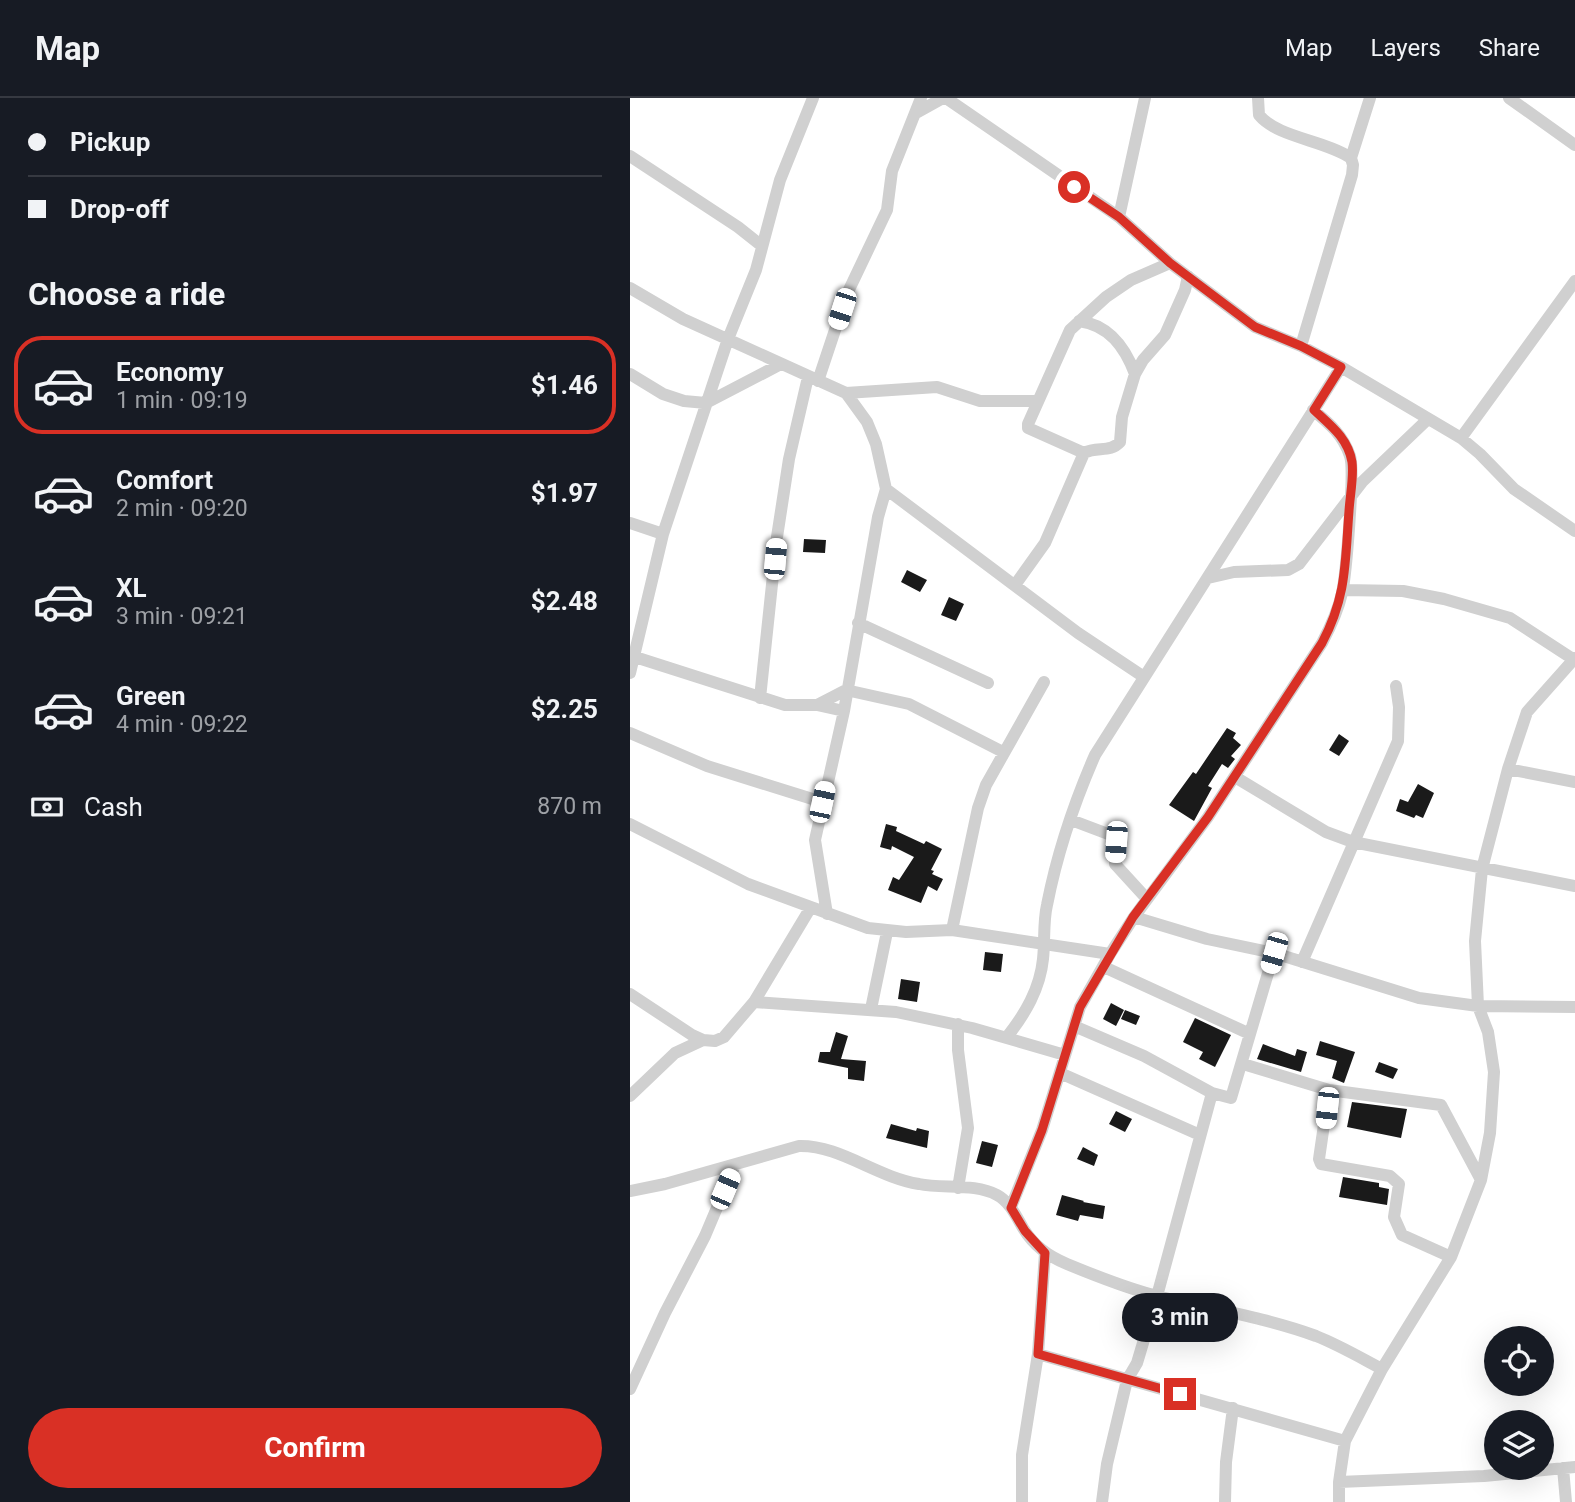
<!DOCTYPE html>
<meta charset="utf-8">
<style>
body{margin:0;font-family:Roboto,sans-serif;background:#242831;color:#f1f3f6;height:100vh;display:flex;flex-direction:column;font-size:26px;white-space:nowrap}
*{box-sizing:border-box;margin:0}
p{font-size:23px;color:#9ea1a6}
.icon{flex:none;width:38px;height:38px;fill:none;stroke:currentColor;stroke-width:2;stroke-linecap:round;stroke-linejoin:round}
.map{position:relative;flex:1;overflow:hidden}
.details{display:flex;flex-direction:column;background:#171b24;width:630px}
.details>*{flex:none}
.hud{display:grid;align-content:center;height:154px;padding:0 28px;background:#171b24}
.tools{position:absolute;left:854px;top:1228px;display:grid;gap:14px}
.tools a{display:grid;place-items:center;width:70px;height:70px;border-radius:50%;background:#171b24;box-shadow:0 7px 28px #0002;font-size:35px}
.end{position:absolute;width:32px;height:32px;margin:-16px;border:9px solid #d93025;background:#fff;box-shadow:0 0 0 4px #fff}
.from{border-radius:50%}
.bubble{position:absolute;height:49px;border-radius:24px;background:#171b24;box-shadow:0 7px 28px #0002;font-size:23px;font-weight:700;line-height:49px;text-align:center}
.car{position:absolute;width:21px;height:42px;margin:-21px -10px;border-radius:9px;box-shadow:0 0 5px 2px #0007;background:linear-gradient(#fff 24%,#345 0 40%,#fff 0 76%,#345 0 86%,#fff 0)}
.hud b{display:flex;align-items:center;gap:24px;height:66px;font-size:26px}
.hud b+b{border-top:2px solid #363941}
.hud i{width:18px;height:18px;background:#f1f3f6}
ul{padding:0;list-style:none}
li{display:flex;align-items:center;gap:21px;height:98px;margin:0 14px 10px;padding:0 14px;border:4px solid transparent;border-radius:28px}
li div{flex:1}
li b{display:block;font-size:26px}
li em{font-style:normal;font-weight:700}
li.selected{border-color:#d93025}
li>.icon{width:63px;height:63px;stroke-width:1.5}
h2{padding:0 28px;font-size:32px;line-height:84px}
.pay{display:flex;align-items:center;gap:18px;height:77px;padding:0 28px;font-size:26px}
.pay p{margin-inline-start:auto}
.button{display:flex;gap:14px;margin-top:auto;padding:14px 28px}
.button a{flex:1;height:80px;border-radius:42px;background:#d93025;color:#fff;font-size:28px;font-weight:700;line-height:80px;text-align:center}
header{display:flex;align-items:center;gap:42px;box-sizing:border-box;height:98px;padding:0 35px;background:#171b24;border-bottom:2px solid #363941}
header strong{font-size:33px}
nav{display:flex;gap:38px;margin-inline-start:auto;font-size:24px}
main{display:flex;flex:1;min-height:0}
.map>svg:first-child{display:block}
.building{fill:#1a1a1a}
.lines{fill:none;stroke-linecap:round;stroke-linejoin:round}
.street{stroke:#d0d0d0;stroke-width:12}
.route{stroke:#d93025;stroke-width:9}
</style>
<header>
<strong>Map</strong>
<nav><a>Map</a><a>Layers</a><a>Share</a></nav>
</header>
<main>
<section class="details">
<div class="hud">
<b><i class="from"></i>Pickup</b>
<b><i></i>Drop-off</b>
</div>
<h2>Choose a ride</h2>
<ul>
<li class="selected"><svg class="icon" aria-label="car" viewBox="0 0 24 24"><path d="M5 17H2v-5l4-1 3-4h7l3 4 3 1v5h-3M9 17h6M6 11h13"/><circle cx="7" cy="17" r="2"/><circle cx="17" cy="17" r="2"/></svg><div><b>Economy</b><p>1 min · 09:19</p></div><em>$1.46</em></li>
<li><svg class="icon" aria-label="car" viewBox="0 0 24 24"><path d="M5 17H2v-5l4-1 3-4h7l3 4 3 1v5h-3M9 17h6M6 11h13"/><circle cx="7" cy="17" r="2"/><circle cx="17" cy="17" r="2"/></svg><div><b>Comfort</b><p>2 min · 09:20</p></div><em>$1.97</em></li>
<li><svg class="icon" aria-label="car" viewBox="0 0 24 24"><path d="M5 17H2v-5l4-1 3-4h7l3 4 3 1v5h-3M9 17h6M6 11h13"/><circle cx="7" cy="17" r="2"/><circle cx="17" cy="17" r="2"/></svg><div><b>XL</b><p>3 min · 09:21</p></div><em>$2.48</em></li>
<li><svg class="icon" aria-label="car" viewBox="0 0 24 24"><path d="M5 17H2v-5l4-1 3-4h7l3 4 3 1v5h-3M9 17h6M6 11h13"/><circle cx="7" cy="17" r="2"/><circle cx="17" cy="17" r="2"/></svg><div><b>Green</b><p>4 min · 09:22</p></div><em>$2.25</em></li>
</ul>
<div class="pay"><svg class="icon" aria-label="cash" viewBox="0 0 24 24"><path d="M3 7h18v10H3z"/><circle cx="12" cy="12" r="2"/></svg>Cash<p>870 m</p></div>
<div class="button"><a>Confirm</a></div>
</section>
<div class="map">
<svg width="945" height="1404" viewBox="0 0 945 1404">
<rect width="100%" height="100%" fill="#fff"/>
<path class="building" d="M 174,441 L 196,442 L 195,455 L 173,454 Z
M 277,472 L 297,482 L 290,494 L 271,484 Z
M 319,499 L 334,506 L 326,523 L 311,517 Z
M 597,630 L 606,635 L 603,640 L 611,647 L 601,658 L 605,661 L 598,670 L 592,666 L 578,688 L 582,690 L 564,723 L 539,707 L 563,674 L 566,676 Z
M 709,636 L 719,643 L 709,658 L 699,652 Z
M 788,686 L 804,695 L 793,720 L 786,717 L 784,720 L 766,713 L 770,701 L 778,704 Z
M 256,726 L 267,729 L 266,733 L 294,746 L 296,743 L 312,751 L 301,772 L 304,773 L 302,776 L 313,781 L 307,793 L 298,788 L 291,805 L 258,792 L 263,779 L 269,782 L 284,759 L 262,748 L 261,752 L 250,749 Z
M 355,854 L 373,856 L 371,874 L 353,872 Z
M 271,881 L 290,884 L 287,904 L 268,901 Z
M 481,905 L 494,912 L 486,928 L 473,921 Z
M 495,912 L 510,918 L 506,927 L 491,921 Z
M 565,920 L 601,937 L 585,969 L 569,961 L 573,954 L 553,944 Z
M 206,934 L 218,938 L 211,961 L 236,963 L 234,983 L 218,981 L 218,970 L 188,964 L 190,954 L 200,954 Z
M 690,943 L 725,954 L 714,985 L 702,980 L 707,963 L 686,957 Z
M 633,946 L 665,958 L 667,951 L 677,954 L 671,974 L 627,961 Z
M 749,964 L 768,971 L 763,981 L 745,974 Z
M 722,1004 L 777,1011 L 771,1040 L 717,1029 Z
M 486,1013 L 502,1021 L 495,1034 L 479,1026 Z
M 261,1026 L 286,1033 L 287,1030 L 299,1033 L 297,1050 L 256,1040 Z
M 352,1043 L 368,1047 L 362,1069 L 346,1065 Z
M 453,1049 L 468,1057 L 464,1068 L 447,1061 Z
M 713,1079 L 749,1085 L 749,1089 L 759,1091 L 757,1107 L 709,1099 Z
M 432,1097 L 454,1103 L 453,1104 L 475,1108 L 473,1121 L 450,1117 L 448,1123 L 426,1117 Z"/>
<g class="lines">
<path class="street" d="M 316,0 L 489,119 L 540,165 L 625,229 L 671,248 L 711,269 L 831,340 L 850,356 L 884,391 L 945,433
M 628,0 L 629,17 C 648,40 695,42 721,60
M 879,0 L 945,47
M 286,15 L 313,0
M 0,58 L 108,129 L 132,148
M 489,119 L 515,0
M 0,190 L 53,221 L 216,295 L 237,324 L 246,346 L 256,391 L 448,535 L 514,579
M 449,223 C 479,227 495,249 505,276
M 671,248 L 722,77 L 723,67 L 721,60 L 740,0
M 0,276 L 33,296 L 54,303 L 76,305 L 151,266
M 188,283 L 217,196 L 257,112 L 262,73 L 291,0
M 216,295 L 307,289 L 350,303 L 407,303
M 831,340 L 945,183
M 454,355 L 398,330 L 398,326 L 440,232 L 476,199 L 501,182 L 540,165
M 0,425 L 33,436
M 578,480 L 604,474 L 658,472 L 669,466 L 732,384 L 798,321
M 385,487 L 415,445 L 454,355 C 467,348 480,355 490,344 L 492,319 L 505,276 L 513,262 L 535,237 L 555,192 L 558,178
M 713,492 L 773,493 L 814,501 L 880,520 L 943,561
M 228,525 L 358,585
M 5,559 L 155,607 L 187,607 L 214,613
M 0,575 L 33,436 L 98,241 L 126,172 L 150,82 L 183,0
M 130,600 L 147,439 L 159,361 L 178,279
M 187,607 L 216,592 L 279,606 L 373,654
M 0,635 L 77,668 L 192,704
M 878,671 L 945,684
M 605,679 L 696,734 L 723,744 L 945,788
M 441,722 L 486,739 L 485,766 L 517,801
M 0,726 L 118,786 L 238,830 L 276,834 L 322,832 L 480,856 L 504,819 L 577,841 L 644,855 L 789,900 L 848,908 L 945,909
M 197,816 L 185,742 L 214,613 L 248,419 L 256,391
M 504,819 L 578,719 L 692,545 C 701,528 708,513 712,495 C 716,477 725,372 720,358 C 713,337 700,326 683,312
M 322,832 L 348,710 L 356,687 L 414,584
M 672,864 L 768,643 L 769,609 L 766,588
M 474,869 L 620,936
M 0,896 L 62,937 L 73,942 L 85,943 L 94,939 L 124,904 L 181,809
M 124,904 L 266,914 L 342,930 L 435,957
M 241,911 L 257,834
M 444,928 L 514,958 L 582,995 L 601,1000 L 644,855
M 377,939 C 395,916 410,891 413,861 C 415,843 413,824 417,807 C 427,756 444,705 465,657 L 711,269
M 613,966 L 699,992 L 811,1007 L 851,1082
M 430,975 L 570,1037
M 699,992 L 689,1061 L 691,1066 L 760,1078 L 769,1086 L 764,1119 L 772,1137 L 821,1159
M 0,998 L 45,955 L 73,942
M 328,1090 L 338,1030 L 328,952 L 328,926
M 0,1093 L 35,1086 L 169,1048 C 210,1047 246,1079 289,1086 C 313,1091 345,1085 367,1097 C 380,1104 386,1118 393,1130 C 404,1148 418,1158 437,1166 C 466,1178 496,1190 527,1198 C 580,1211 634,1219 686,1238 C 709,1247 731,1260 752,1271
M 381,1109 L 412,1032 L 450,909 L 480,856
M 408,1256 L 715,1343
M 0,1291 L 35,1215 L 75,1138 L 105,1067
M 933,1370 L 936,1404
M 709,1384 L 854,1378 L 945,1369
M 392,1404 L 392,1357 L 408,1256 L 415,1155
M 472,1404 L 477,1366 L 497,1282 L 507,1265 L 527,1198 L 582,995
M 595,1404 L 596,1364 L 603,1310
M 709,1404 L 709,1384 L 715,1343 L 752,1271 L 821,1159 L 851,1082 L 860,1035 L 864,974 L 858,934 L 848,908 L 845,843 L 852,771 L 878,671 L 897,614 L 945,560"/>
</g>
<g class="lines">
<path class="route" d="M 444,89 L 489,119 L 540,165 L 625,229 L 671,248 L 711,269 L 684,312 C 700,327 718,340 722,364 C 724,379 720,397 719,413 C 715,464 717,498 692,545 L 578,719 L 503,819 L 450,909 L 412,1032 L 381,1110 L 395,1133 L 415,1155 L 408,1256 L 550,1296"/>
</g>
</svg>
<div class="tools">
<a><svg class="icon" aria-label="locate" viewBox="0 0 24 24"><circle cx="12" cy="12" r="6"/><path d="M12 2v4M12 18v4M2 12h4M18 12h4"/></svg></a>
<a><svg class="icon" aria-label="layers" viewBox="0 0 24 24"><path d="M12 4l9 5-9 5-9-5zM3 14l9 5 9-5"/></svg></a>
</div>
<i class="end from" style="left:444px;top:89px"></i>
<i class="end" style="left:550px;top:1296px"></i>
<div class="bubble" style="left:492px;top:1195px;width:116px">3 min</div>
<i class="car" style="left:212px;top:211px;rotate:198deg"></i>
<i class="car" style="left:145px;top:461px;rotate:5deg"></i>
<i class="car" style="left:192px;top:704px;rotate:12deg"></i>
<i class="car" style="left:486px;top:744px;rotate:184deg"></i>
<i class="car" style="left:644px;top:855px;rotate:196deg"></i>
<i class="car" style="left:697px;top:1010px;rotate:186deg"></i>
<i class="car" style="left:95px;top:1091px;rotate:23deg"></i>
</div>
</main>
